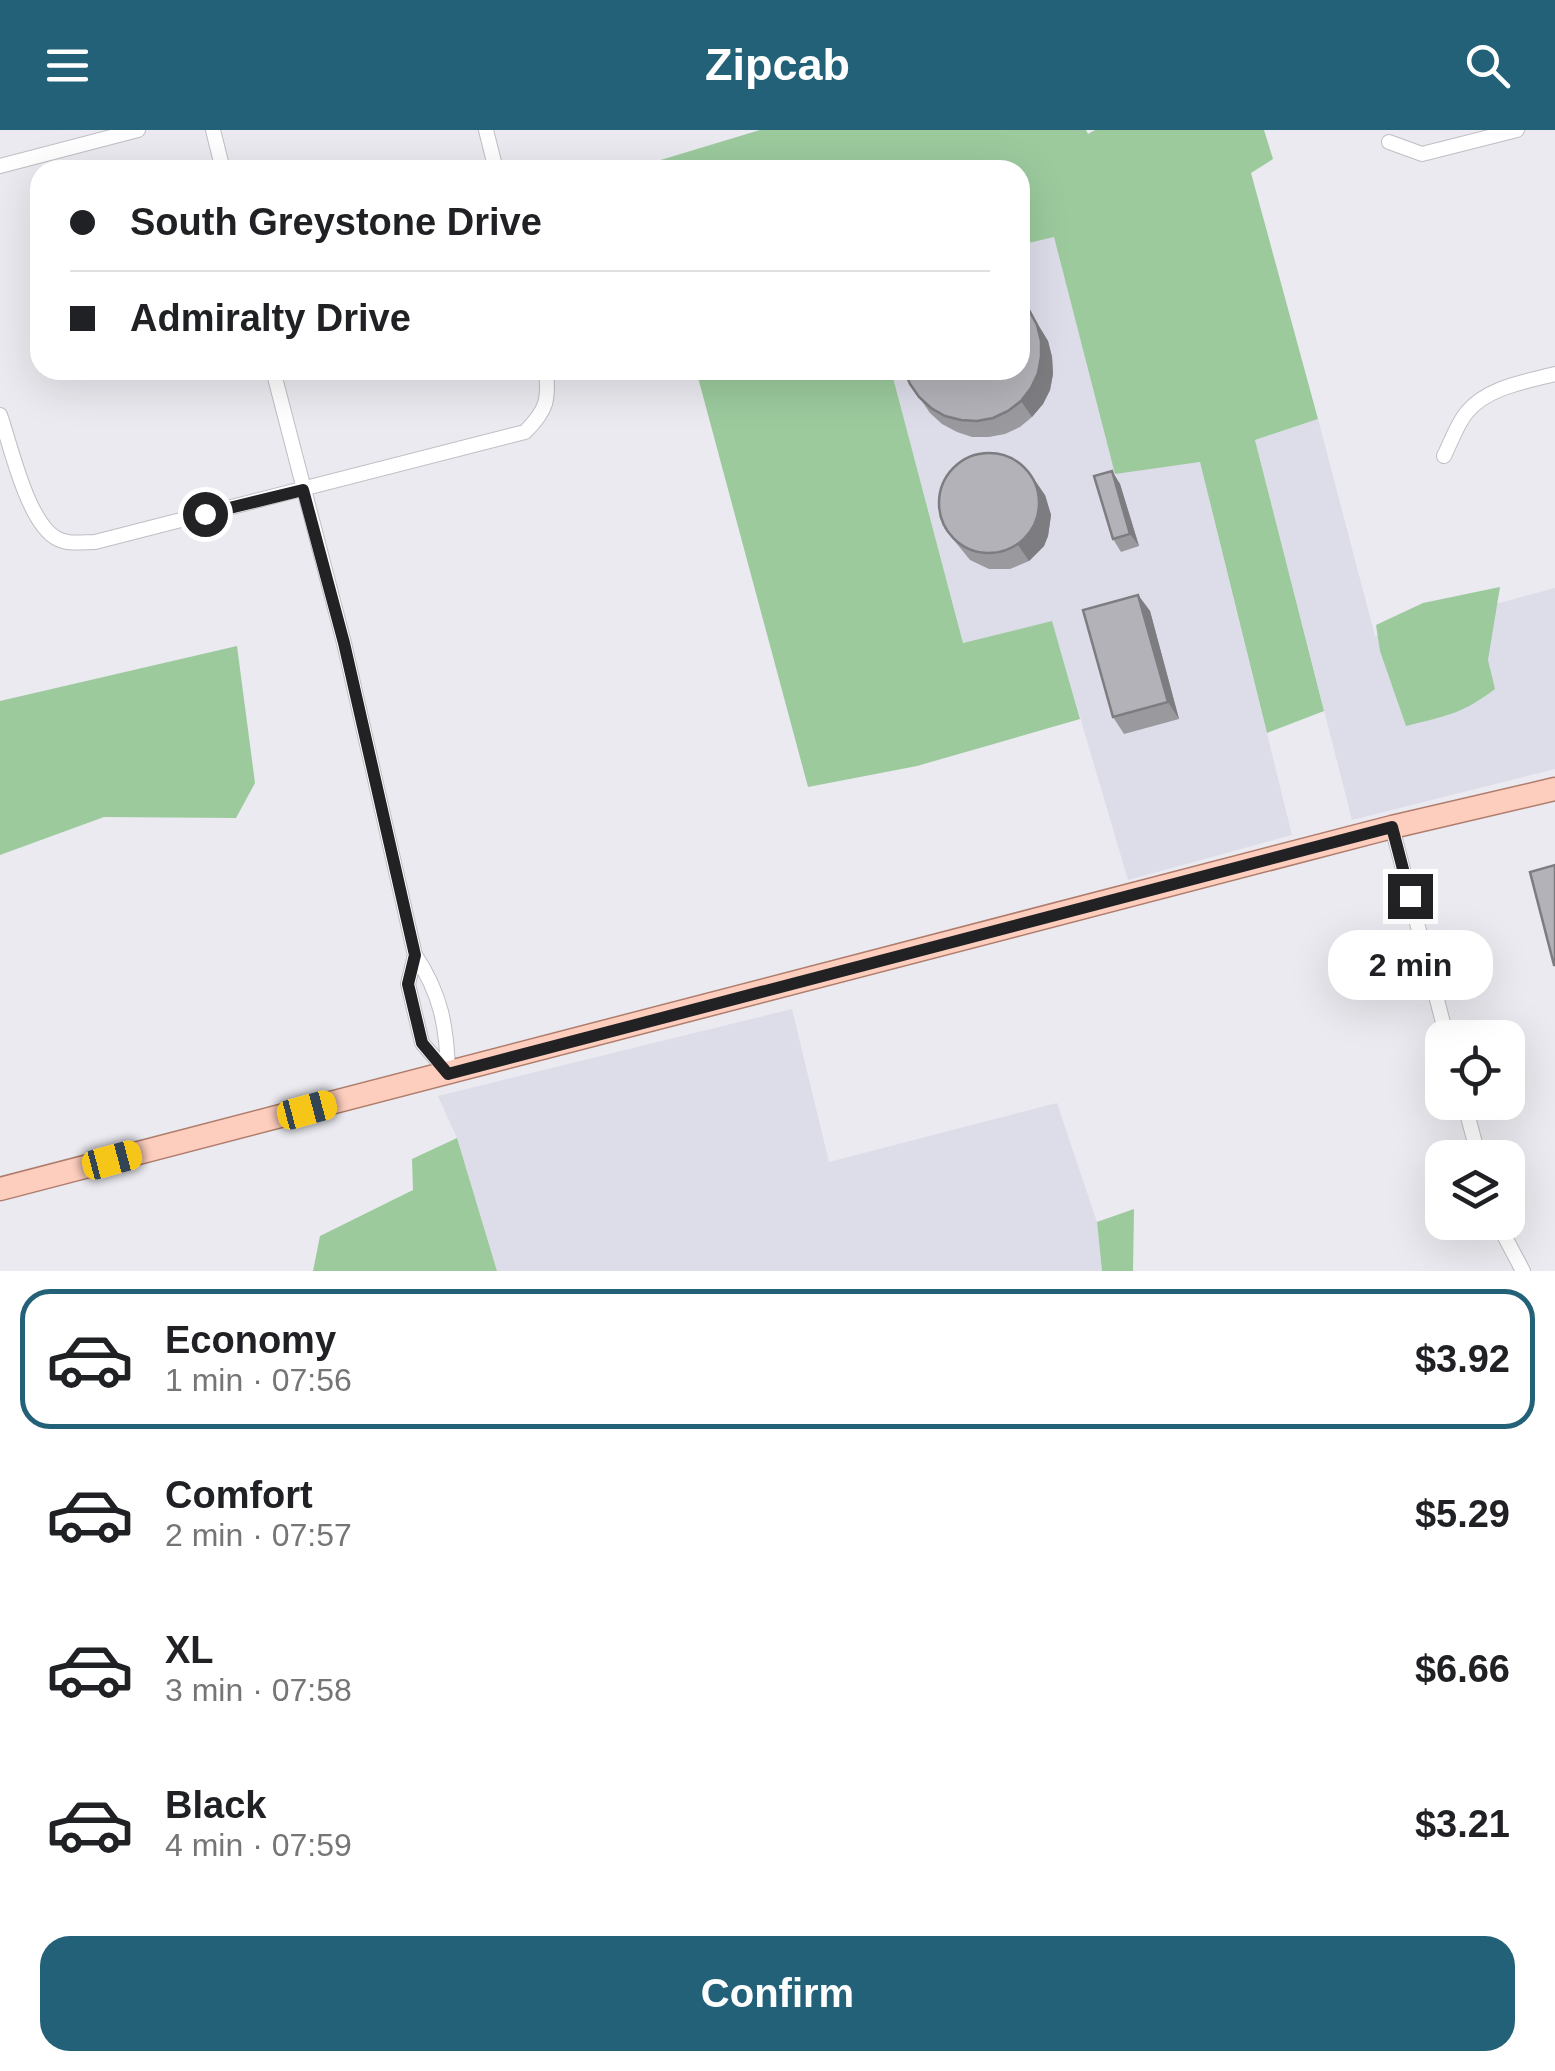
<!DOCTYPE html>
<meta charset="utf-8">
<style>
body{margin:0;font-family:Arial,sans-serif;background:#f6f6f6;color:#202124;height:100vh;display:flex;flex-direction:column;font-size:38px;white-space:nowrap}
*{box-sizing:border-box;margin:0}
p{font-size:32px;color:#757577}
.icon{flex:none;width:55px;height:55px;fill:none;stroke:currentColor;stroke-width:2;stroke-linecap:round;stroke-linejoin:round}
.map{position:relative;height:1141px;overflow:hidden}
.drawer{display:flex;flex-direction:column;background:#fff;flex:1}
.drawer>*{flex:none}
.hud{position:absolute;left:30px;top:30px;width:1000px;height:220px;border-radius:30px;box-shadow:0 10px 40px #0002;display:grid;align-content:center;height:220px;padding:0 40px;background:#fff}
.buttons{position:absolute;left:1425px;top:890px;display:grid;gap:20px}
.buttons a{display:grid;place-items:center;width:100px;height:100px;border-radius:20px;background:#fff;box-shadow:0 10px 40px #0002;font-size:50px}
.end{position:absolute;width:45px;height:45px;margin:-22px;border:12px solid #222224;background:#fff;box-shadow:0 0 0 5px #fff}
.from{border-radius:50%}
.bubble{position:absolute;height:70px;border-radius:30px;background:#fff;box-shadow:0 10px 40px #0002;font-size:32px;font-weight:800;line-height:70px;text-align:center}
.car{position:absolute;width:30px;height:60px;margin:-30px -15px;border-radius:12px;box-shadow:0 0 8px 2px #0007;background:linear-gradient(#f5c518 24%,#345 0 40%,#f5c518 0 76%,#345 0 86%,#f5c518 0)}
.hud b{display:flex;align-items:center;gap:35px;height:95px;font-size:38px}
.hud b+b{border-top:2px solid #e0e0e0}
.hud i{width:25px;height:25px;background:#202124}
ul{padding:18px 0 0;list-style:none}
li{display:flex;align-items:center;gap:30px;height:140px;margin:0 20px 15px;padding:0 20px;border:5px solid transparent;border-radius:30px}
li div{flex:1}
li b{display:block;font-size:38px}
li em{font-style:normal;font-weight:800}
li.on{border-color:#226177}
li>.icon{width:90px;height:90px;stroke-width:1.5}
.action{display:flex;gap:20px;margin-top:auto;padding:20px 40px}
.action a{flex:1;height:115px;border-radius:30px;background:#226177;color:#fff;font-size:40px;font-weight:800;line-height:115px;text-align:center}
header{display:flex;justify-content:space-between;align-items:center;height:130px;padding:0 40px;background:#226177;color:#fff;font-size:45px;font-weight:800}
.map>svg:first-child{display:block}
.built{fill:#ddddea}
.green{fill:#9cca9d}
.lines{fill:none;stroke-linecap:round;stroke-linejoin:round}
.minor-casing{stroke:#bebec4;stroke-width:16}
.primary-casing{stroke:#b07c6c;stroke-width:25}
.minor{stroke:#fff;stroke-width:14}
.primary{stroke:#fdcebe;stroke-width:22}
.wall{fill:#99999e}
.shaded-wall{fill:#7d7d81}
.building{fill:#b2b2b8;stroke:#7d7d81;stroke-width:2.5}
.route{stroke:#222224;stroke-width:12}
</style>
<header><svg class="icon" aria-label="menu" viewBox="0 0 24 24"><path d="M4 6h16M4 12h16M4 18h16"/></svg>Zipcab<svg class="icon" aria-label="search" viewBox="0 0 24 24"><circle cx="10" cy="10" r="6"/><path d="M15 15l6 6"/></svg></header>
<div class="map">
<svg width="1555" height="1141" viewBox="0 0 1555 1141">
<rect width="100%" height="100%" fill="#eaeaf0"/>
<path class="built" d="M 1054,106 L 1115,343 L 1200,332 L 1292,705 L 1128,750 L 1052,492 L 963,513 L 891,240 L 1020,240 L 1020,115 Z
M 1318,289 L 1375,506 L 1555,458 L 1555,639 L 1352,690 L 1255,310 Z
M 792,879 L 829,1032 L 1057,973 L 1097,1092 L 1102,1141 L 497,1141 L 457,1008 L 438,966 Z"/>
<path class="green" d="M 760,0 L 1086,0 L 1088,4 L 1095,0 L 1264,0 L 1273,29 L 1251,43 L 1318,289 L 1255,310 L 1324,581 L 1267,603 L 1200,332 L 1115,344 L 1054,107 L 1020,115 L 1020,40 L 645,40 L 644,35 Z
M 696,240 L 891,240 L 963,513 L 1052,491 L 1080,589 L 917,636 L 808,657 Z
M 1500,457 L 1488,530 L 1495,559 C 1462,584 1446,586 1406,596 L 1380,521 L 1376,495 L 1423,473 Z
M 237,516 L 255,653 L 236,688 L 104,687 L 0,725 L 0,571 Z
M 457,1008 L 497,1141 L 313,1141 L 320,1106 L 413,1060 L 412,1029 Z
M 1134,1079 L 1133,1141 L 1102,1141 L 1097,1092 Z"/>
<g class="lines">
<defs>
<path id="minor" d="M 213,0 L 223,40
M 486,0 L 496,40
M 1389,12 L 1422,24 L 1517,0
M 0,36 L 138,0
M 273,240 L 344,513 L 415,825 C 441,864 447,897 448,943
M 0,285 C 11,316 27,391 56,408 C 68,415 82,412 95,412 L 525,302 C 547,280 549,270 546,240
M 1444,326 C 1451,312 1457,294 1467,282 C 1488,257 1525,252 1555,244
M 1392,697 L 1447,908
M 415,825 L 408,854 L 422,913 L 448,943
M 1464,972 L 1479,1028
M 1497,1092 L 1523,1141"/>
<path id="primary" d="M 0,1059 L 1392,697 L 1555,659"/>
</defs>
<use href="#minor" class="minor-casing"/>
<use href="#primary" class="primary-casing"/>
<use href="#minor" class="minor"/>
<use href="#primary" class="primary"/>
</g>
<path class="wall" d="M 1029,180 L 1048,211 L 1052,227 L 1053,244 L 1050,260 L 1043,274 L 1032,287 L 1020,297 L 1005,304 L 989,307 L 972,307 L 957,302 L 942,294 L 930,283 L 910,254 Z
M 1112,341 L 1120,354 L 1139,416 L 1121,422 L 1113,409 Z
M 1045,365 L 1051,385 L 1048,406 L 1044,416 L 1029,431 L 1010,439 L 989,439 L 970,430 L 944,398 Z
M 1138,465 L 1150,481 L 1179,589 L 1124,604 L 1113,587 Z"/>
<path class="shaded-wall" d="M 1029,180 L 1048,211 L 1052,227 L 1053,244 L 1050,260 L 1043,274 L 1032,287 L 1021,271 Z
M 1112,341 L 1120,354 L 1139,416 L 1130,404 Z
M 1034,349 L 1045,365 L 1051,385 L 1048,406 L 1044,416 L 1029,431 L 1018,415 Z
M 1138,465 L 1150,481 L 1179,589 L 1168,572 Z"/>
<path class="building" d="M 1020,170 L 1029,180 L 1037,195 L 1041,211 L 1041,227 L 1038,243 L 1031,258 L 1021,271 L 1008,281 L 993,288 L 977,291 L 961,290 L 945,286 L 931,278 L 919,267 L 910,254 L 904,240 L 1020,240 Z
M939 373a50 50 0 1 1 100 0a50 50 0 1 1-100 0Z
M 1112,341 L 1130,404 L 1113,409 L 1094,346 Z
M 1138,465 L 1168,572 L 1113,587 L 1083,480 Z
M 1555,735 L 1555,835 L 1554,835 L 1530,742 Z"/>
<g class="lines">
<path class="route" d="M 205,384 L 303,360 L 344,513 L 415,825 L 408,854 L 422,913 L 448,944 L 1392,697 L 1410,766"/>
</g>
</svg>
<div class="buttons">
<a><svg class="icon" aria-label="locate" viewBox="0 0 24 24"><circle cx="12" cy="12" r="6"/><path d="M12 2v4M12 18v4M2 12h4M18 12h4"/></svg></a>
<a><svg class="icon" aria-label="layers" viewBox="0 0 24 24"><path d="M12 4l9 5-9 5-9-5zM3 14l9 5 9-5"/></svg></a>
</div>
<i class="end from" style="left:205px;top:384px"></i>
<i class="end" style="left:1410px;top:766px"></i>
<div class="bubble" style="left:1328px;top:800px;width:165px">2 min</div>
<i class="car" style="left:307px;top:980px;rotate:75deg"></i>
<i class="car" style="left:112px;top:1030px;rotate:75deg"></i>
<div class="hud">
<b><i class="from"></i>South Greystone Drive</b>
<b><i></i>Admiralty Drive</b>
</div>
</div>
<section class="drawer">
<ul>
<li class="on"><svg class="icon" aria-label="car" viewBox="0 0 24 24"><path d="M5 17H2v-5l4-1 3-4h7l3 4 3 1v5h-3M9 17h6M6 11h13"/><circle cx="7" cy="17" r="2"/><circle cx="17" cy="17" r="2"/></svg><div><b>Economy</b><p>1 min · 07:56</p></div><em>$3.92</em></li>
<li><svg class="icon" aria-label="car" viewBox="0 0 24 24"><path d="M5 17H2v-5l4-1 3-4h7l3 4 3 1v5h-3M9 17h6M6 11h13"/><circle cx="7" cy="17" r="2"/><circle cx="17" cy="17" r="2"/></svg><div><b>Comfort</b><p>2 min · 07:57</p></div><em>$5.29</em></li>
<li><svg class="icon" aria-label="car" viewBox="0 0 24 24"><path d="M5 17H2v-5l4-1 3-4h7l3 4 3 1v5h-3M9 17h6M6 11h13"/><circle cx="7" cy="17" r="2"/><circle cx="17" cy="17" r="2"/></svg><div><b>XL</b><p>3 min · 07:58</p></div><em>$6.66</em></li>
<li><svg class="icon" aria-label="car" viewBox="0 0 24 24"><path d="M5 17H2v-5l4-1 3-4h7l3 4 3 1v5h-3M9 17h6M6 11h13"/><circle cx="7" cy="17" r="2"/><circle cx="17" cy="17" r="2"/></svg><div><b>Black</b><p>4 min · 07:59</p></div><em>$3.21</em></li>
</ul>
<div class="action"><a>Confirm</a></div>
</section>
